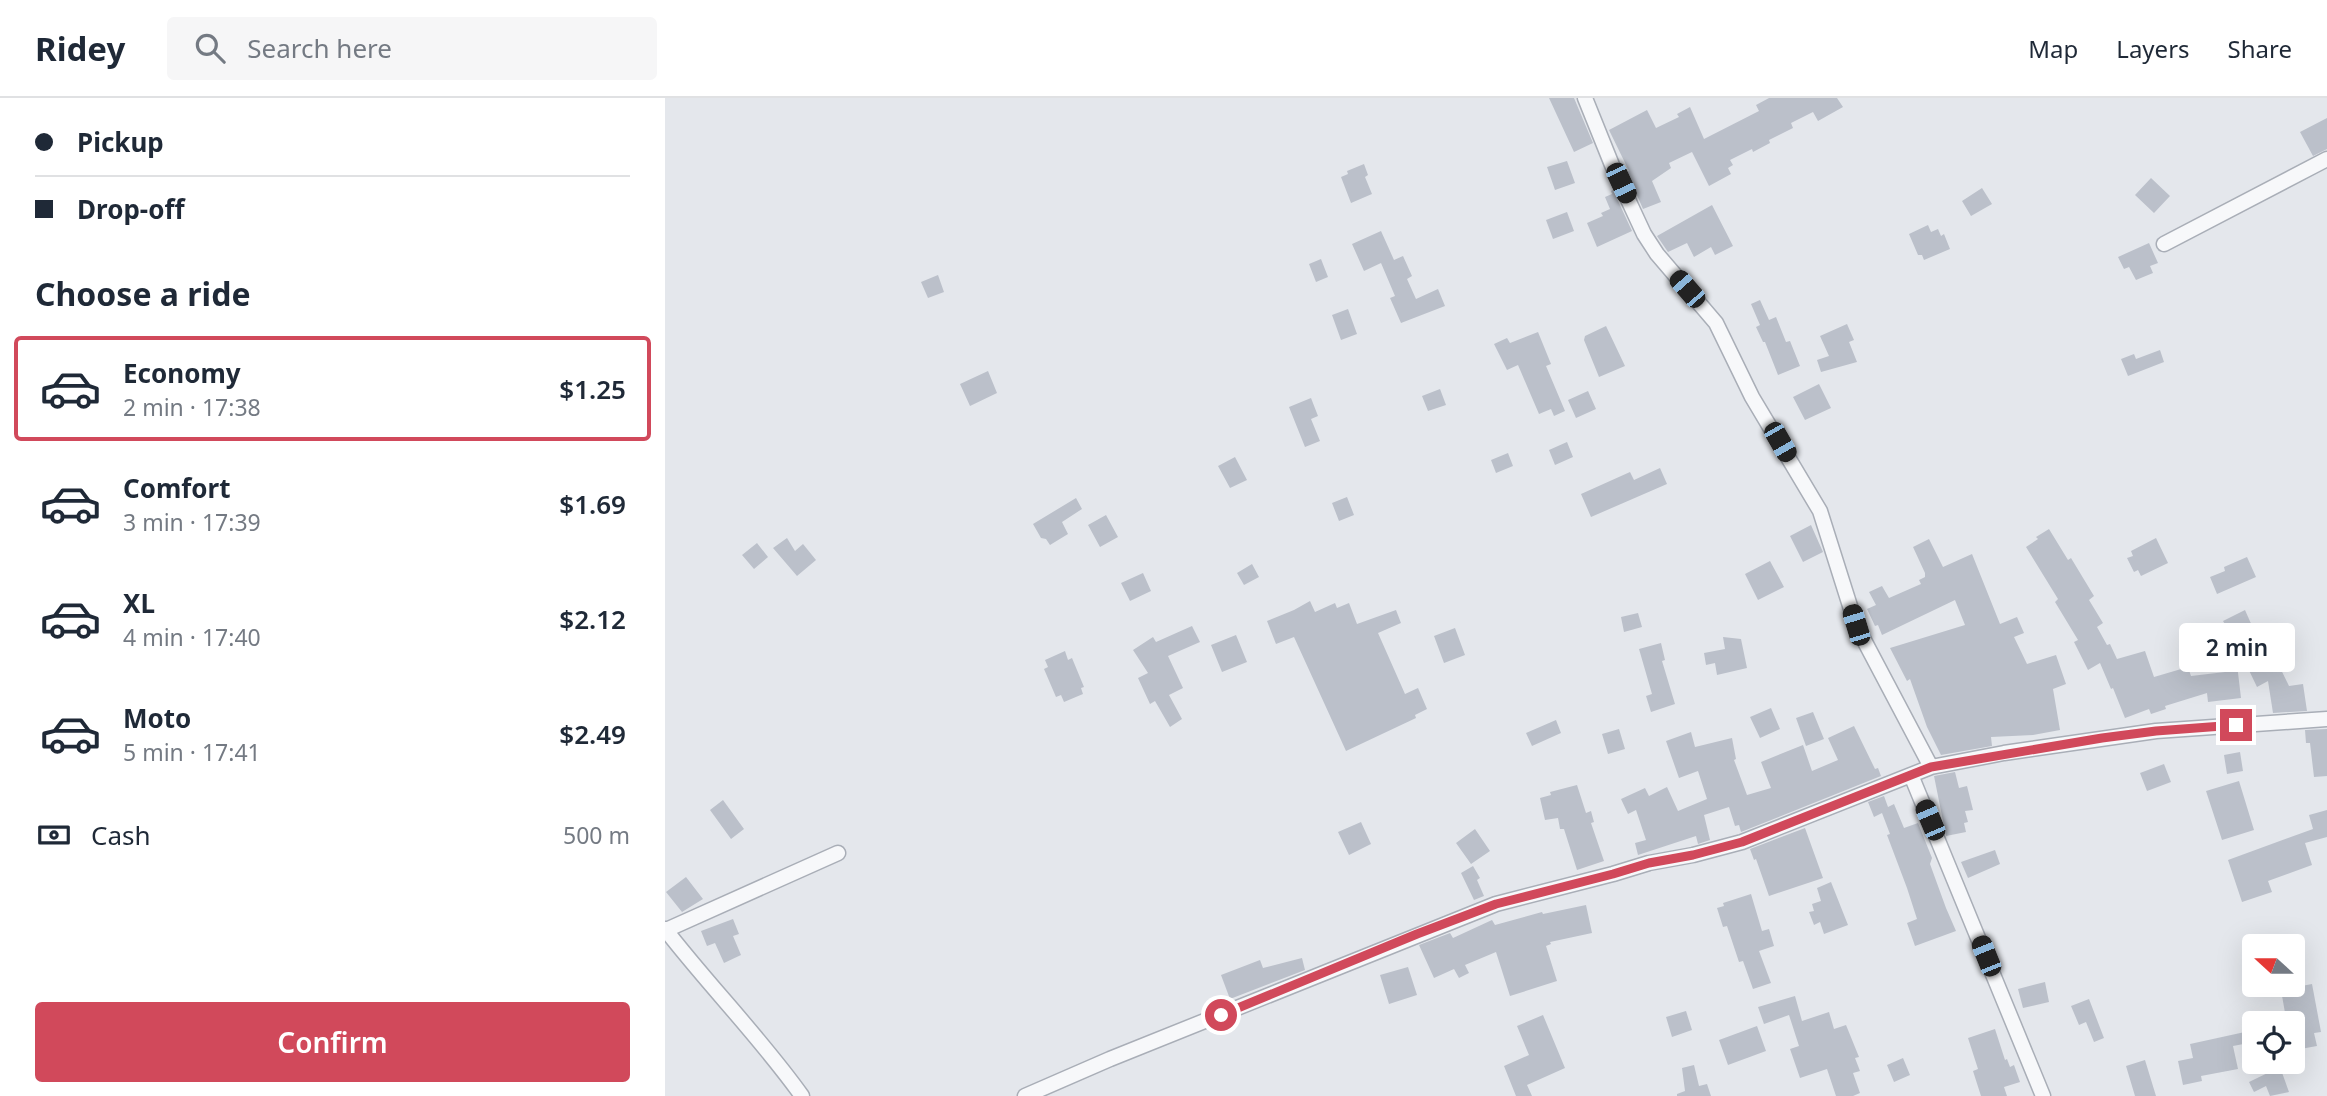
<!DOCTYPE html>
<meta charset="utf-8">
<style>
body{margin:0;font-family:"Noto Sans",sans-serif;background:#f6f6f7;color:#1f2937;height:100vh;display:flex;flex-direction:column;font-size:26px;white-space:nowrap}
*{box-sizing:border-box;margin:0}
p{font-size:23px;color:#747a83}
.icon{flex:none;width:38px;height:38px;fill:none;stroke:currentColor;stroke-width:2;stroke-linecap:round;stroke-linejoin:round}
.map{position:relative;flex:1;overflow:hidden}
.side{display:flex;flex-direction:column;background:#fff;width:665px}
.side>*{flex:none}
.guide{display:grid;align-content:center;height:154px;padding:0 35px;background:#fff}
.needle{width:46px;rotate:291deg}
.fabs{position:absolute;left:1577px;top:836px;display:grid;gap:14px}
.fabs a{display:grid;place-items:center;width:63px;height:63px;border-radius:7px;background:#fff;box-shadow:0 7px 28px #0002;font-size:35px}
.end{position:absolute;width:32px;height:32px;margin:-16px;border:9px solid #d1495b;background:#fff;box-shadow:0 0 0 4px #fff}
.from{border-radius:50%}
.bubble{position:absolute;height:49px;border-radius:7px;background:#fff;box-shadow:0 7px 28px #0002;font-size:23px;font-weight:600;line-height:49px;text-align:center}
.car{position:absolute;width:21px;height:42px;margin:-21px -10px;border-radius:9px;box-shadow:0 0 5px 2px #0007;background:linear-gradient(#222 24%,#8ab4d8 0 40%,#222 0 76%,#8ab4d8 0 86%,#222 0)}
.guide b{display:flex;align-items:center;gap:24px;height:66px;font-size:26px}
.guide b+b{border-top:2px solid #e0e1e3}
.guide i{width:18px;height:18px;background:#1f2937}
ul{padding:0;list-style:none}
li{display:flex;align-items:center;gap:21px;height:105px;margin:0 14px 10px;padding:0 21px;border:4px solid transparent;border-radius:7px}
li div{flex:1}
li b{display:block;font-size:26px}
li em{font-style:normal;font-weight:600}
li.active{border-color:#d1495b}
li>.icon{width:63px;height:63px;stroke-width:1.5}
h2{padding:0 35px;font-size:32px;line-height:84px}
.pay{display:flex;align-items:center;gap:18px;height:77px;padding:0 35px;font-size:26px}
.pay p{margin-inline-start:auto}
.action{display:flex;gap:14px;margin-top:auto;padding:14px 35px}
.action a{flex:1;height:80px;border-radius:7px;background:#d1495b;color:#fff;font-size:28px;font-weight:600;line-height:80px;text-align:center}
header{display:flex;align-items:center;gap:42px;box-sizing:border-box;height:98px;padding:0 35px;background:#fff;border-bottom:2px solid #e0e1e3}
header strong{font-size:33px}
nav{display:flex;gap:38px;margin-inline-start:auto;font-size:24px}
.search{width:490px;height:63px;background:#f6f6f7;display:flex;align-items:center;gap:18px;box-sizing:border-box;padding:0 24px;border-radius:7px;color:#747a83;font-size:26px}
main{display:flex;flex:1;min-height:0}
.map>svg:first-child{display:block}
.building{fill:#bbc0ca}
.lines{fill:none;stroke-linecap:round;stroke-linejoin:round}
.street-casing{stroke:#a9aeb7;stroke-width:17}
.street{stroke:#f7f8fa;stroke-width:14}
.route{stroke:#d1495b;stroke-width:9}
</style>
<header>
<strong>Ridey</strong>
<div class="search"><svg class="icon" aria-label="search" viewBox="0 0 24 24"><circle cx="10" cy="10" r="6"/><path d="M15 15l6 6"/></svg>Search here</div>
<nav><a>Map</a><a>Layers</a><a>Share</a></nav>
</header>
<main>
<section class="side">
<div class="guide">
<b><i class="from"></i>Pickup</b>
<b><i></i>Drop-off</b>
</div>
<h2>Choose a ride</h2>
<ul>
<li class="active"><svg class="icon" aria-label="car" viewBox="0 0 24 24"><path d="M5 17H2v-5l4-1 3-4h7l3 4 3 1v5h-3M9 17h6M6 11h13"/><circle cx="7" cy="17" r="2"/><circle cx="17" cy="17" r="2"/></svg><div><b>Economy</b><p>2 min · 17:38</p></div><em>$1.25</em></li>
<li><svg class="icon" aria-label="car" viewBox="0 0 24 24"><path d="M5 17H2v-5l4-1 3-4h7l3 4 3 1v5h-3M9 17h6M6 11h13"/><circle cx="7" cy="17" r="2"/><circle cx="17" cy="17" r="2"/></svg><div><b>Comfort</b><p>3 min · 17:39</p></div><em>$1.69</em></li>
<li><svg class="icon" aria-label="car" viewBox="0 0 24 24"><path d="M5 17H2v-5l4-1 3-4h7l3 4 3 1v5h-3M9 17h6M6 11h13"/><circle cx="7" cy="17" r="2"/><circle cx="17" cy="17" r="2"/></svg><div><b>XL</b><p>4 min · 17:40</p></div><em>$2.12</em></li>
<li><svg class="icon" aria-label="car" viewBox="0 0 24 24"><path d="M5 17H2v-5l4-1 3-4h7l3 4 3 1v5h-3M9 17h6M6 11h13"/><circle cx="7" cy="17" r="2"/><circle cx="17" cy="17" r="2"/></svg><div><b>Moto</b><p>5 min · 17:41</p></div><em>$2.49</em></li>
</ul>
<div class="pay"><svg class="icon" aria-label="cash" viewBox="0 0 24 24"><path d="M3 7h18v10H3z"/><circle cx="12" cy="12" r="2"/></svg>Cash<p>500 m</p></div>
<div class="action"><a>Confirm</a></div>
</section>
<div class="map">
<svg width="1662" height="998" viewBox="0 0 1662 998">
<rect width="100%" height="100%" fill="#e4e7ec"/>
<path class="building" d="M 884,0 L 909,0 L 928,45 L 909,54 Z
M 1104,0 L 1172,0 L 1178,9 L 1153,23 L 1148,14 L 1126,25 L 1128,30 L 1104,42 L 1105,45 L 1088,54 L 1087,51 L 1065,62 L 1068,67 L 1063,70 L 1066,76 L 1044,88 L 1027,54 L 1004,65 L 1006,70 L 987,83 L 996,104 L 978,111 L 962,74 L 964,73 L 944,32 L 982,12 L 991,30 L 1014,19 L 1012,16 L 1025,9 L 1039,41 L 1094,13 L 1091,7 Z
M 1662,20 L 1662,51 L 1648,58 L 1635,34 Z
M 902,63 L 910,85 L 890,92 L 882,69 Z
M 699,66 L 703,77 L 700,79 L 707,96 L 686,105 L 676,79 L 683,76 L 682,73 Z
M 1486,80 L 1505,98 L 1489,115 L 1470,97 Z
M 1317,90 L 1327,106 L 1306,118 L 1297,103 Z
M 948,92 L 967,133 L 932,149 L 922,125 L 938,118 L 936,115 L 945,111 L 940,99 L 947,96 L 946,93 Z
M 1047,107 L 1068,148 L 1050,157 L 1046,149 L 1029,159 L 1022,145 L 1003,154 L 992,138 Z
M 902,114 L 909,133 L 888,141 L 881,122 Z
M 1263,127 L 1266,134 L 1273,131 L 1276,138 L 1279,136 L 1285,151 L 1259,162 L 1257,157 L 1253,157 L 1244,136 Z
M 716,133 L 729,162 L 738,158 L 747,178 L 742,181 L 751,201 L 773,191 L 780,208 L 736,225 L 725,200 L 730,198 L 716,165 L 699,173 L 687,146 Z
M 1484,145 L 1493,165 L 1485,168 L 1488,175 L 1471,182 L 1464,169 L 1459,171 L 1453,159 Z
M 656,161 L 663,179 L 651,184 L 644,166 Z
M 273,177 L 279,194 L 263,200 L 256,184 Z
M 1095,202 L 1104,222 L 1111,219 L 1121,244 L 1125,243 L 1135,268 L 1113,277 L 1100,244 L 1098,244 L 1091,229 L 1095,227 L 1086,206 Z
M 683,211 L 692,236 L 676,242 L 667,217 Z
M 1182,226 L 1189,242 L 1184,244 L 1192,264 L 1156,274 L 1152,262 L 1164,258 L 1155,238 Z
M 941,228 L 960,268 L 934,279 L 919,242 L 920,238 Z
M 873,234 L 886,266 L 881,268 L 900,313 L 889,318 L 886,311 L 874,316 L 853,267 L 842,272 L 829,246 L 842,240 L 845,245 Z
M 1495,252 L 1499,264 L 1463,278 L 1456,261 L 1469,256 L 1471,261 Z
M 323,273 L 332,295 L 305,308 L 295,286 Z
M 1154,286 L 1166,310 L 1140,322 L 1128,299 Z
M 775,291 L 781,307 L 763,313 L 757,298 Z
M 923,293 L 931,311 L 911,320 L 903,302 Z
M 646,300 L 653,318 L 646,321 L 655,343 L 640,349 L 624,309 Z
M 902,344 L 908,359 L 890,367 L 884,352 Z
M 843,355 L 848,368 L 831,375 L 826,362 Z
M 570,359 L 582,382 L 565,390 L 553,368 Z
M 995,370 L 1002,386 L 926,419 L 916,396 L 965,374 L 969,382 Z
M 682,399 L 689,417 L 674,423 L 667,405 Z
M 411,400 L 417,411 L 397,424 L 403,436 L 385,447 L 381,441 L 376,440 L 368,426 Z
M 441,417 L 453,439 L 435,449 L 423,427 Z
M 1146,427 L 1158,454 L 1138,464 L 1125,438 Z
M 1384,431 L 1403,462 L 1406,460 L 1429,498 L 1424,502 L 1438,525 L 1432,529 L 1442,547 L 1445,546 L 1452,561 L 1480,553 L 1489,579 L 1523,569 L 1526,578 L 1560,574 L 1548,551 L 1568,540 L 1558,523 L 1580,512 L 1599,555 L 1606,551 L 1624,588 L 1638,586 L 1642,613 L 1608,615 L 1603,583 L 1592,589 L 1569,541 L 1576,600 L 1543,604 L 1542,595 L 1500,608 L 1501,611 L 1486,616 L 1484,611 L 1460,620 L 1448,590 L 1446,591 L 1435,565 L 1423,572 L 1409,544 L 1413,542 L 1390,504 L 1393,501 L 1361,449 L 1373,441 L 1371,439 Z
M 122,440 L 130,453 L 138,446 L 151,462 L 132,478 L 108,450 Z
M 1491,440 L 1503,465 L 1476,478 L 1473,472 L 1469,474 L 1462,460 L 1468,458 L 1466,453 Z
M 1264,441 L 1278,469 L 1307,456 L 1335,526 L 1352,519 L 1359,535 L 1349,539 L 1362,566 L 1391,557 L 1401,586 L 1388,591 L 1395,632 L 1368,637 L 1326,639 L 1327,648 L 1276,657 L 1262,629 L 1245,581 L 1242,583 L 1225,550 L 1300,527 L 1290,502 L 1217,537 L 1213,527 L 1210,528 L 1202,511 L 1211,507 L 1204,494 L 1217,488 L 1224,500 L 1256,486 L 1254,482 L 1260,479 L 1260,475 L 1248,449 Z
M 92,445 L 103,459 L 89,471 L 77,457 Z
M 1582,459 L 1591,479 L 1552,496 L 1545,479 L 1560,473 L 1559,469 Z
M 1105,463 L 1119,489 L 1093,502 L 1080,476 Z
M 587,466 L 594,479 L 579,487 L 572,475 Z
M 478,475 L 486,493 L 465,503 L 456,485 Z
M 645,503 L 650,514 L 670,505 L 672,510 L 684,505 L 692,526 L 731,512 L 736,525 L 713,535 L 740,596 L 753,590 L 762,611 L 750,617 L 751,620 L 681,653 L 629,539 L 611,546 L 602,523 L 629,512 Z
M 973,515 L 977,529 L 959,534 L 956,519 Z
M 527,528 L 535,544 L 503,558 L 518,590 L 504,597 L 517,621 L 505,629 L 490,603 L 485,606 L 473,580 L 483,575 L 468,552 L 488,539 L 491,544 Z
M 790,530 L 800,557 L 779,565 L 769,538 Z
M 571,537 L 582,564 L 557,574 L 546,547 Z
M 1058,539 L 1076,541 L 1082,570 L 1052,577 L 1050,565 L 1041,567 L 1039,555 L 1060,551 Z
M 996,545 L 1000,562 L 997,563 L 1010,606 L 986,614 L 981,598 L 987,596 L 974,551 Z
M 400,553 L 403,562 L 407,560 L 419,589 L 416,590 L 418,596 L 399,604 L 396,597 L 391,599 L 379,571 L 383,569 L 380,562 Z
M 1106,610 L 1115,631 L 1095,640 L 1085,619 Z
M 1148,614 L 1159,641 L 1141,648 L 1131,620 Z
M 891,622 L 896,635 L 867,648 L 861,635 Z
M 1189,628 L 1210,671 L 1213,670 L 1216,678 L 1076,734 L 1074,727 L 1070,728 L 1064,709 L 1039,717 L 1045,742 L 1033,746 L 1031,738 L 973,757 L 970,745 L 981,742 L 971,712 L 963,716 L 956,701 L 980,690 L 984,698 L 1002,689 L 1013,713 L 1042,701 L 1033,673 L 1014,680 L 1001,643 L 1026,634 L 1030,649 L 1067,640 L 1071,661 L 1069,662 L 1082,697 L 1106,690 L 1096,664 L 1138,647 L 1147,673 L 1173,662 L 1163,640 Z
M 954,631 L 960,651 L 943,656 L 937,636 Z
M 1662,631 L 1662,678 L 1649,679 L 1645,645 L 1641,645 L 1640,632 Z
M 1575,654 L 1578,673 L 1562,676 L 1559,657 Z
M 1499,666 L 1506,684 L 1482,693 L 1475,675 Z
M 1290,674 L 1294,690 L 1302,688 L 1308,712 L 1300,713 L 1303,724 L 1299,725 L 1301,734 L 1281,738 L 1269,678 Z
M 1574,683 L 1589,732 L 1557,742 L 1541,693 Z
M 912,687 L 921,715 L 926,713 L 929,724 L 926,725 L 939,763 L 912,772 L 899,731 L 895,731 L 893,720 L 880,722 L 875,700 L 886,697 L 885,694 Z
M 1219,698 L 1223,709 L 1229,706 L 1239,730 L 1253,725 L 1267,760 L 1265,766 L 1281,810 L 1291,833 L 1250,848 L 1242,825 L 1252,821 L 1242,790 L 1222,737 L 1225,736 L 1217,715 L 1209,719 L 1203,704 Z
M 58,702 L 79,731 L 66,741 L 45,712 Z
M 1662,712 L 1662,739 L 1640,745 L 1647,767 L 1603,783 L 1607,794 L 1577,804 L 1563,762 L 1648,731 L 1644,717 Z
M 696,724 L 706,746 L 684,757 L 673,734 Z
M 1140,730 L 1158,780 L 1104,798 L 1091,761 L 1089,762 L 1085,751 Z
M 810,731 L 825,753 L 806,766 L 791,745 Z
M 1330,752 L 1335,766 L 1303,780 L 1296,764 Z
M 808,768 L 815,780 L 812,782 L 819,798 L 809,802 L 796,775 Z
M 21,779 L 38,801 L 17,814 L 1,794 Z
M 1166,784 L 1183,827 L 1159,836 L 1155,824 L 1149,827 L 1144,814 L 1149,813 L 1147,806 L 1156,803 L 1152,790 Z
M 1086,796 L 1097,833 L 1104,831 L 1109,848 L 1094,853 L 1106,885 L 1088,891 L 1078,863 L 1074,864 L 1062,828 L 1058,829 L 1052,810 L 1059,808 L 1058,805 Z
M 921,807 L 927,835 L 885,844 L 886,846 L 881,848 L 892,883 L 845,898 L 831,854 L 800,867 L 804,875 L 794,880 L 789,871 L 769,880 L 754,847 L 785,835 L 788,840 L 827,822 L 830,827 L 877,814 L 878,816 Z
M 68,821 L 74,836 L 68,838 L 76,857 L 59,865 L 50,845 L 42,848 L 36,833 Z
M 637,860 L 640,872 L 565,901 L 556,877 L 595,862 L 598,870 Z
M 743,869 L 752,897 L 724,906 L 715,877 Z
M 1380,884 L 1384,904 L 1358,910 L 1353,891 Z
M 1647,886 L 1656,934 L 1649,935 L 1652,948 L 1630,952 L 1628,926 L 1622,926 L 1616,892 Z
M 1130,898 L 1137,923 L 1164,914 L 1169,931 L 1181,927 L 1194,959 L 1190,960 L 1195,973 L 1188,975 L 1195,995 L 1188,998 L 1171,998 L 1162,971 L 1135,980 L 1125,951 L 1134,948 L 1124,917 L 1099,926 L 1093,909 Z
M 1424,901 L 1439,940 L 1429,944 L 1421,924 L 1414,927 L 1406,908 Z
M 1021,913 L 1027,932 L 1007,939 L 1001,919 Z
M 878,917 L 900,970 L 862,987 L 867,998 L 851,998 L 839,968 L 864,957 L 852,928 Z
M 1092,928 L 1101,953 L 1063,967 L 1054,942 Z
M 1330,931 L 1340,962 L 1342,961 L 1345,969 L 1349,967 L 1355,984 L 1339,989 L 1342,998 L 1316,998 L 1308,973 L 1313,971 L 1303,940 Z
M 1589,932 L 1589,944 L 1568,948 L 1573,971 L 1536,978 L 1537,983 L 1518,987 L 1513,963 L 1528,960 L 1525,946 Z
M 1238,960 L 1245,977 L 1229,984 L 1222,967 Z
M 1480,962 L 1491,998 L 1470,998 L 1461,968 Z
M 1029,967 L 1034,988 L 1042,986 L 1046,998 L 1012,998 L 1012,996 L 1020,993 L 1017,970 Z
M 1615,969 L 1624,994 L 1605,998 L 1601,988 L 1589,994 L 1584,984 Z"/>
<g class="lines">
<defs>
<path id="street" d="M 920,0 L 947,67 L 979,136 L 992,156 L 1051,225 L 1087,299 L 1155,413 L 1191,527 L 1266,669
M 1499,146 L 1662,61
M 1246,677 L 1378,998
M 0,831 C 44,888 95,939 137,998
M 1,832 L 173,755
M 360,998 L 445,961 L 831,806 L 948,776 L 984,765 L 1028,757 L 1077,744 L 1266,669 L 1339,655 L 1491,633 L 1662,621"/>
</defs>
<use href="#street" class="street-casing"/>
<use href="#street" class="street"/>
</g>
<g class="lines">
<path class="route" d="M 556,917 L 752,836 L 831,806 L 948,776 L 984,765 L 1028,757 L 1077,744 L 1266,669 L 1437,640 L 1491,633 L 1571,627"/>
</g>
</svg>
<div class="fabs">
<a><svg class="needle" viewBox="-14 -14 28 28"><path d="M0-13l5 13h-10z" fill="#e53935"/><path d="M0 13l5-13h-10z" fill="#747a83"/></svg></a>
<a><svg class="icon" aria-label="locate" viewBox="0 0 24 24"><circle cx="12" cy="12" r="6"/><path d="M12 2v4M12 18v4M2 12h4M18 12h4"/></svg></a>
</div>
<i class="end from" style="left:556px;top:917px"></i>
<i class="end" style="left:1571px;top:627px"></i>
<div class="bubble" style="left:1514px;top:525px;width:116px">2 min</div>
<i class="car" style="left:956px;top:85px;rotate:155deg"></i>
<i class="car" style="left:1022px;top:191px;rotate:319deg"></i>
<i class="car" style="left:1115px;top:344px;rotate:150deg"></i>
<i class="car" style="left:1191px;top:527px;rotate:343deg"></i>
<i class="car" style="left:1265px;top:722px;rotate:337deg"></i>
<i class="car" style="left:1321px;top:858px;rotate:338deg"></i>
</div>
</main>
